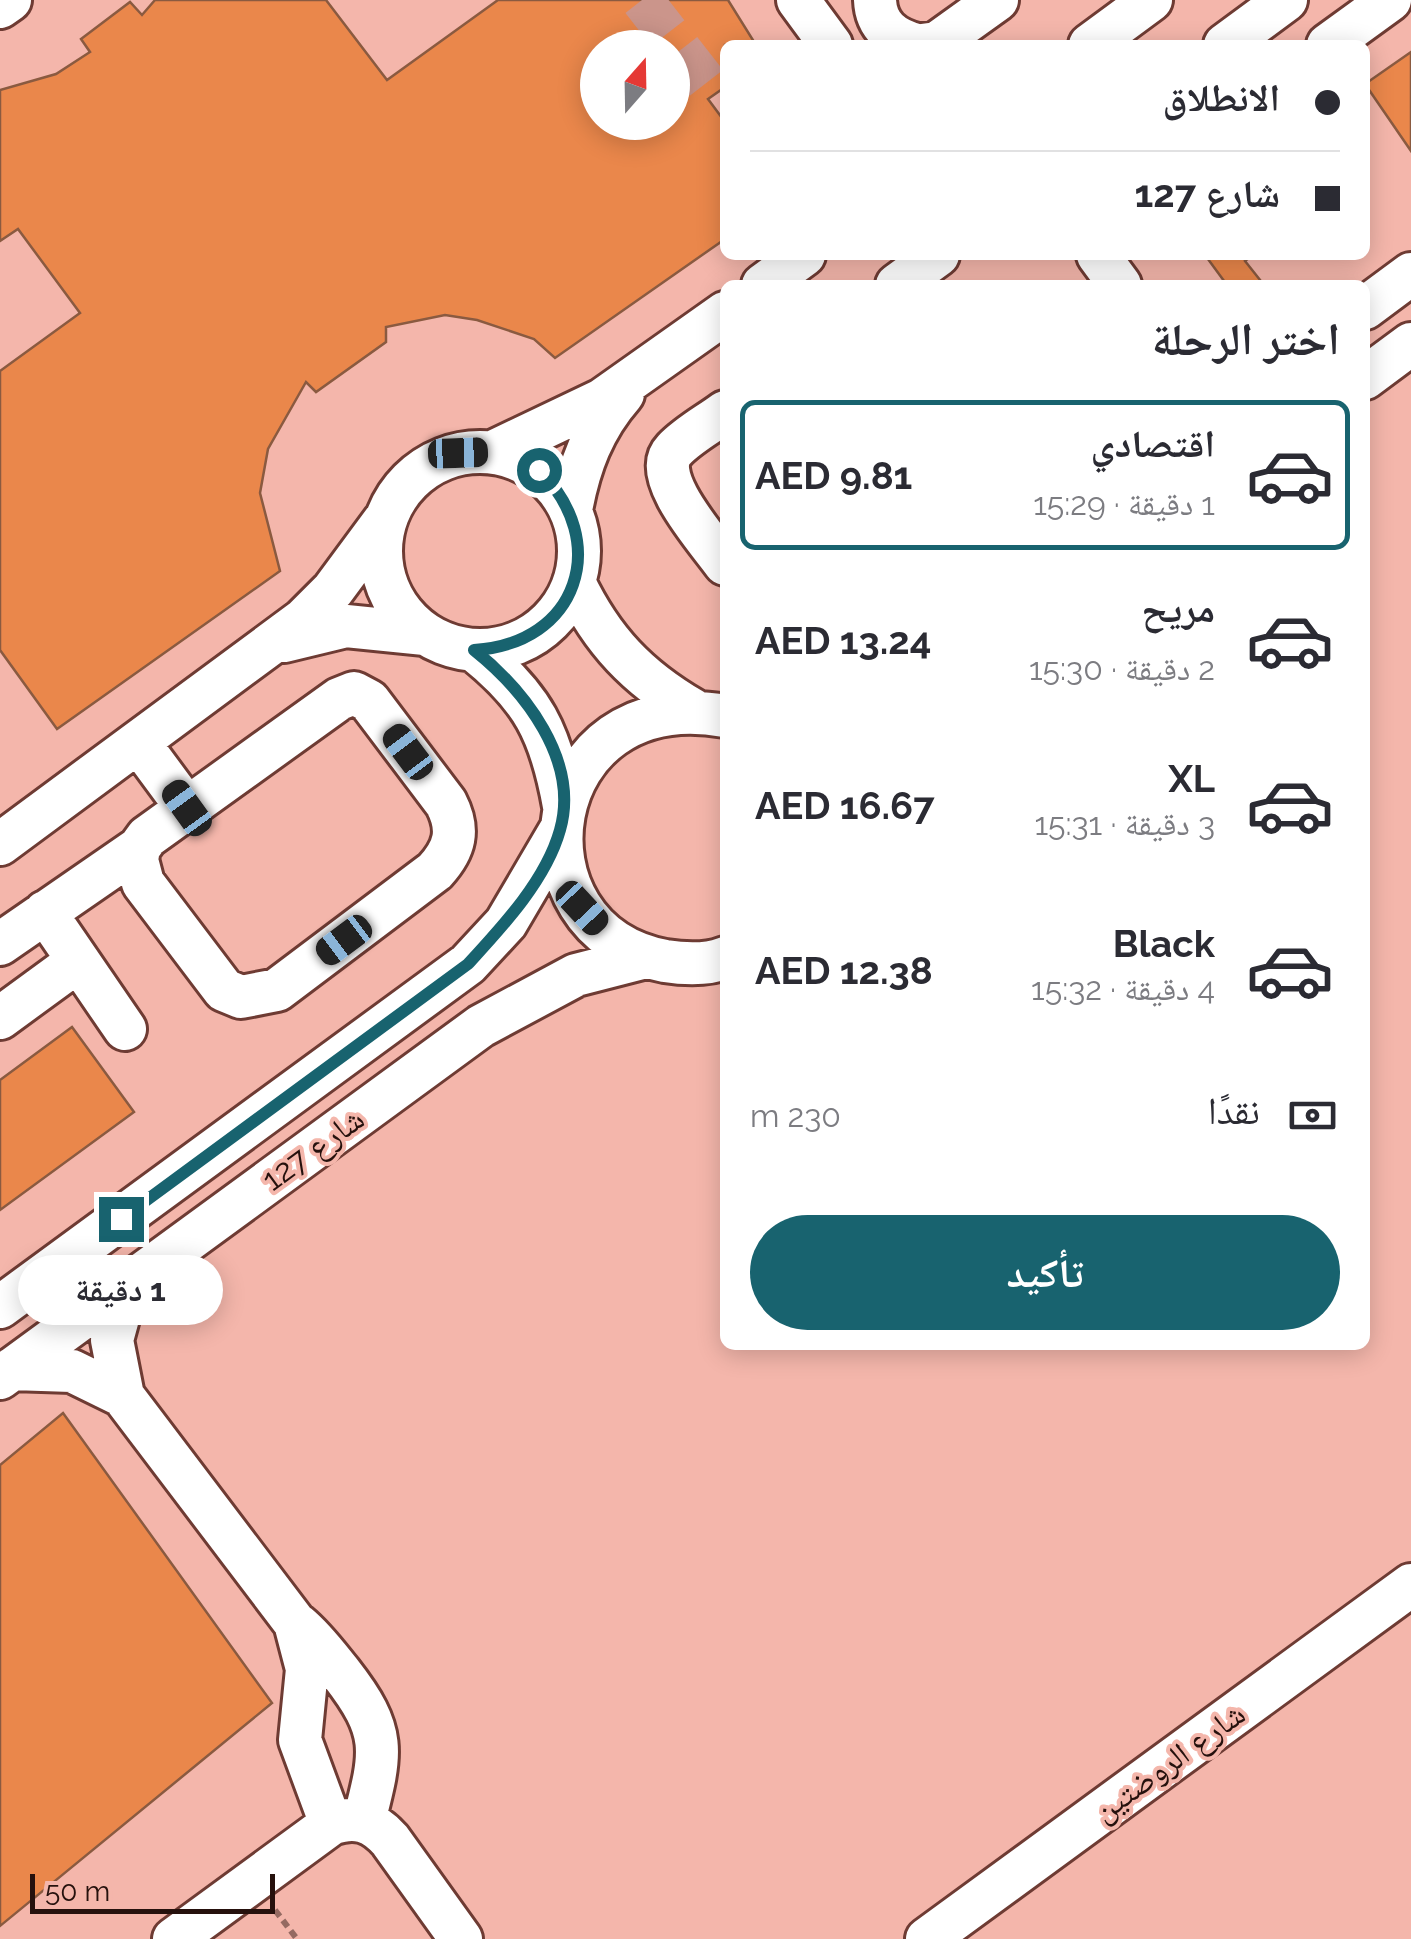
<!DOCTYPE html>
<html lang="ar">
<meta charset="utf-8">
<style>
body{margin:0;font-family:Raleway,"Noto Naskh Arabic",sans-serif;background:#f7f7f7;color:#2b2b33;direction:rtl;height:100vh;display:flex;flex-direction:column;font-size:38px;white-space:nowrap}
*{box-sizing:border-box;margin:0}
p{font-size:32px;color:#7c7c81}
.icon{flex:none;width:55px;height:55px;fill:none;stroke:currentColor;stroke-width:2;stroke-linecap:round;stroke-linejoin:round}
.map{position:relative;flex:1;overflow:hidden;direction:ltr}
.drawer{position:absolute;left:720px;top:280px;width:650px;height:1070px;display:flex;flex-direction:column;background:#fff;border-radius:15px;box-shadow:0 5px 25px #0003;direction:rtl}
.drawer>*{flex:none}
.hud{position:absolute;left:720px;top:40px;width:650px;height:220px;border-radius:15px;box-shadow:0 5px 25px #0003;direction:rtl;display:grid;align-content:center;height:220px;padding:0 30px;background:#fff}
.needle{width:65px;rotate:20deg}
.buttons{position:absolute;left:580px;top:30px;display:grid;gap:20px}
.buttons a{display:grid;place-items:center;width:110px;height:110px;border-radius:50%;background:#fff;box-shadow:0 5px 25px #0003;font-size:50px}
.scale{position:absolute;left:30px;bottom:25px;width:245px;box-sizing:border-box;padding-left:10px;border:5px solid #26110d;border-top:0;font-size:28px;line-height:35px;white-space:nowrap;color:#26110d;-webkit-text-stroke:8px #f4b6ab;paint-order:stroke}
.end{position:absolute;width:45px;height:45px;margin:-22px;border:12px solid #18636f;background:#fff;box-shadow:0 0 0 5px #fff}
.from{border-radius:50%}
.bubble{position:absolute;height:70px;border-radius:35px;background:#fff;box-shadow:0 5px 25px #0003;font-size:32px;font-weight:700;line-height:70px;text-align:center;direction:rtl}
.car{position:absolute;width:30px;height:60px;margin:-30px -15px;border-radius:12px;box-shadow:0 0 8px 2px #0007;background:linear-gradient(#222 24%,#8ab4d8 0 40%,#222 0 76%,#8ab4d8 0 86%,#222 0)}
.hud b{display:flex;align-items:center;gap:35px;height:95px;font-size:38px}
.hud b+b{border-top:2px solid #e1e1e2}
.hud i{width:25px;height:25px;background:#2b2b33}
ul{padding:0;list-style:none}
li{display:flex;align-items:center;gap:30px;height:150px;margin:0 20px 15px;padding:0 10px;border:5px solid transparent;border-radius:15px}
li div{flex:1}
li b{display:block;font-size:38px}
li em{font-style:normal;font-weight:700}
li.active{border-color:#18636f}
li>.icon{width:90px;height:90px;stroke-width:1.5}
h2{padding:0 30px;font-size:45px;line-height:120px}
.pay{display:flex;align-items:center;gap:25px;height:110px;padding:0 30px;font-size:38px}
.pay p{margin-inline-start:auto}
.cta{display:flex;gap:20px;margin-top:auto;padding:20px 30px}
.cta a{flex:1;height:115px;border-radius:60px;background:#18636f;color:#fff;font-size:40px;font-weight:700;line-height:115px;text-align:center}
.map>svg:first-child{display:block}
.building{fill:#ea874b;stroke:#8a5a40;stroke-width:2.5;fill-rule:evenodd}
.lines{fill:none;stroke-linecap:round;stroke-linejoin:round}
.minor-tunnel{stroke:#cb958b;stroke-width:42;stroke-dasharray:42 21;stroke-linecap:butt}
.minor-casing{stroke:#6e3b33;stroke-width:48}
.path{stroke:#956a62;stroke-width:6;stroke-dasharray:8 5;stroke-linecap:butt}
.minor{stroke:#fff;stroke-width:42}
.route{stroke:#18636f;stroke-width:12}
.labels{text-anchor:middle;stroke-width:8;stroke-linejoin:round;paint-order:stroke}
.street-label{font-size:32px;fill:#26110d;stroke:#f4b6ab}
</style>
<div class="map">
<svg width="1411" height="1939" viewBox="0 0 1411 1939">
<rect width="100%" height="100%" fill="#f4b6ab"/>
<path class="building" d="M 155,0 L 326,0 L 387,80 L 498,0 L 728,0 L 756,45 L 725,45 L 725,87 L 708,99 L 725,122 L 725,239 L 555,358 L 534,339 L 477,320 L 445,315 L 386,327 L 386,342 L 316,392 L 306,382 L 268,449 L 260,493 L 280,571 L 57,729 L 0,650 L 0,371 L 80,313 L 18,229 L 0,241 L 0,90 L 56,74 L 90,52 L 81,39 L 130,2 L 142,15 ZM 598,48 L 672,48 L 672,122 L 598,122 Z
M 1411,52 L 1411,151 L 1365,84 Z
M 1205,255 L 1253,255 L 1245,261 L 1264,285 L 1227,285 Z
M 72,1027 L 134,1112 L 0,1210 L 0,1080 Z
M 63,1413 L 272,1703 L 0,1926 L 0,1465 Z"/>
<g class="lines">
<path class="minor-tunnel" d="M 642,0 L 715,94"/>
<defs>
<path id="minor" d="M 798,0 L 831,45
M 875,0 C 876,26 893,39 917,45
M 0,7 L 10,0
M 922,45 L 937,43 L 997,0
M 1090,45 L 1151,0
M 1225,45 L 1286,0
M 1328,45 L 1390,0
M 1098,255 L 1120,285
M 763,285 L 804,255
M 897,285 L 938,255
M 1365,308 L 1411,274
M 1365,378 L 1411,344
M 725,412 C 709,424 688,435 674,450 C 649,476 708,540 725,564
M381 551a99 99 0 1 1 198 0a99 99 0 1 1-198 0Z
M 493,452 L 602,400 L 725,313
M 571,510 C 579,466 593,428 623,394
M 574,582 C 602,641 638,678 693,710
M 284,641 L 346,626 L 425,634
M 474,650 C 533,697 551,733 564,806
M 354,693 L 369,701 L 446,803 C 460,830 455,849 435,871 L 277,990 L 241,997 L 224,990 L 143,883 L 137,860 L 139,848 L 147,837 L 339,699 Z
M 725,716 C 536,682 504,931 665,961 C 684,964 707,965 725,958
M 139,743 L 187,808
M 0,844 L 303,620 L 333,590 L 384,521
M 45,912 L 125,1029
M 0,944 L 139,848
M 0,1018 L 78,961
M 127,1285 L 112,1340 L 123,1396 L 295,1623 L 307,1669 L 300,1740 L 331,1824
M 0,1307 L 468,964 L 506,923 L 560,831
M 12,1369 L 72,1371 L 123,1396
M 0,1378 L 481,1026 L 576,975 L 646,957
M 298,1625 C 315,1639 328,1657 341,1673 C 387,1732 382,1751 364,1821
M 174,1939 L 331,1824 C 356,1815 373,1821 390,1840 L 461,1939
M 927,1939 L 1411,1585"/>
</defs>
<use href="#minor" class="minor-casing"/>
<path class="path" d="M 275,1910 L 297,1939"/>
<use href="#minor" class="minor"/>
</g>
<g class="lines">
<path class="route" d="M 121,1219 L 468,964 C 503,926 546,880 560,830 C 580,760 524,690 474,650 C 578,644 612,542 539,470"/>
</g>
<g class="labels">
<g class="street-label">
<text transform="translate(313 1149) rotate(-36)" y="11">شارع 127</text>
<text transform="translate(1169 1762) rotate(-36)" y="11">شارع الروضتين</text>
</g>
</g>
</svg>
<div class="buttons">
<a><svg class="needle" viewBox="-14 -14 28 28"><path d="M0-13l5 13h-10z" fill="#e53935"/><path d="M0 13l5-13h-10z" fill="#7c7c81"/></svg></a>
</div>
<div class="scale">50 m</div>
<i class="end from" style="left:539px;top:470px"></i>
<i class="end" style="left:121px;top:1219px"></i>
<div class="bubble" style="left:18px;top:1255px;width:205px">1 دقيقة</div>
<i class="car" style="left:458px;top:453px;rotate:88deg"></i>
<i class="car" style="left:408px;top:752px;rotate:323deg"></i>
<i class="car" style="left:187px;top:808px;rotate:324deg"></i>
<i class="car" style="left:582px;top:908px;rotate:137deg"></i>
<i class="car" style="left:344px;top:940px;rotate:233deg"></i>
<div class="hud">
<b><i class="from"></i>الانطلاق</b>
<b><i></i>شارع 127</b>
</div>
<section class="drawer">
<h2>اختر الرحلة</h2>
<ul>
<li class="active"><svg class="icon" aria-label="car" viewBox="0 0 24 24"><path d="M5 17H2v-5l4-1 3-4h7l3 4 3 1v5h-3M9 17h6M6 11h13"/><circle cx="7" cy="17" r="2"/><circle cx="17" cy="17" r="2"/></svg><div><b>اقتصادي</b><p>1 دقيقة · 15:29</p></div><em>AED 9.81</em></li>
<li><svg class="icon" aria-label="car" viewBox="0 0 24 24"><path d="M5 17H2v-5l4-1 3-4h7l3 4 3 1v5h-3M9 17h6M6 11h13"/><circle cx="7" cy="17" r="2"/><circle cx="17" cy="17" r="2"/></svg><div><b>مريح</b><p>2 دقيقة · 15:30</p></div><em>AED 13.24</em></li>
<li><svg class="icon" aria-label="car" viewBox="0 0 24 24"><path d="M5 17H2v-5l4-1 3-4h7l3 4 3 1v5h-3M9 17h6M6 11h13"/><circle cx="7" cy="17" r="2"/><circle cx="17" cy="17" r="2"/></svg><div><b>XL</b><p>3 دقيقة · 15:31</p></div><em>AED 16.67</em></li>
<li><svg class="icon" aria-label="car" viewBox="0 0 24 24"><path d="M5 17H2v-5l4-1 3-4h7l3 4 3 1v5h-3M9 17h6M6 11h13"/><circle cx="7" cy="17" r="2"/><circle cx="17" cy="17" r="2"/></svg><div><b>Black</b><p>4 دقيقة · 15:32</p></div><em>AED 12.38</em></li>
</ul>
<div class="pay"><svg class="icon" aria-label="cash" viewBox="0 0 24 24"><path d="M3 7h18v10H3z"/><circle cx="12" cy="12" r="2"/></svg>نقدًا<p>230 m</p></div>
<div class="cta"><a>تأكيد</a></div>
</section>
</div>
